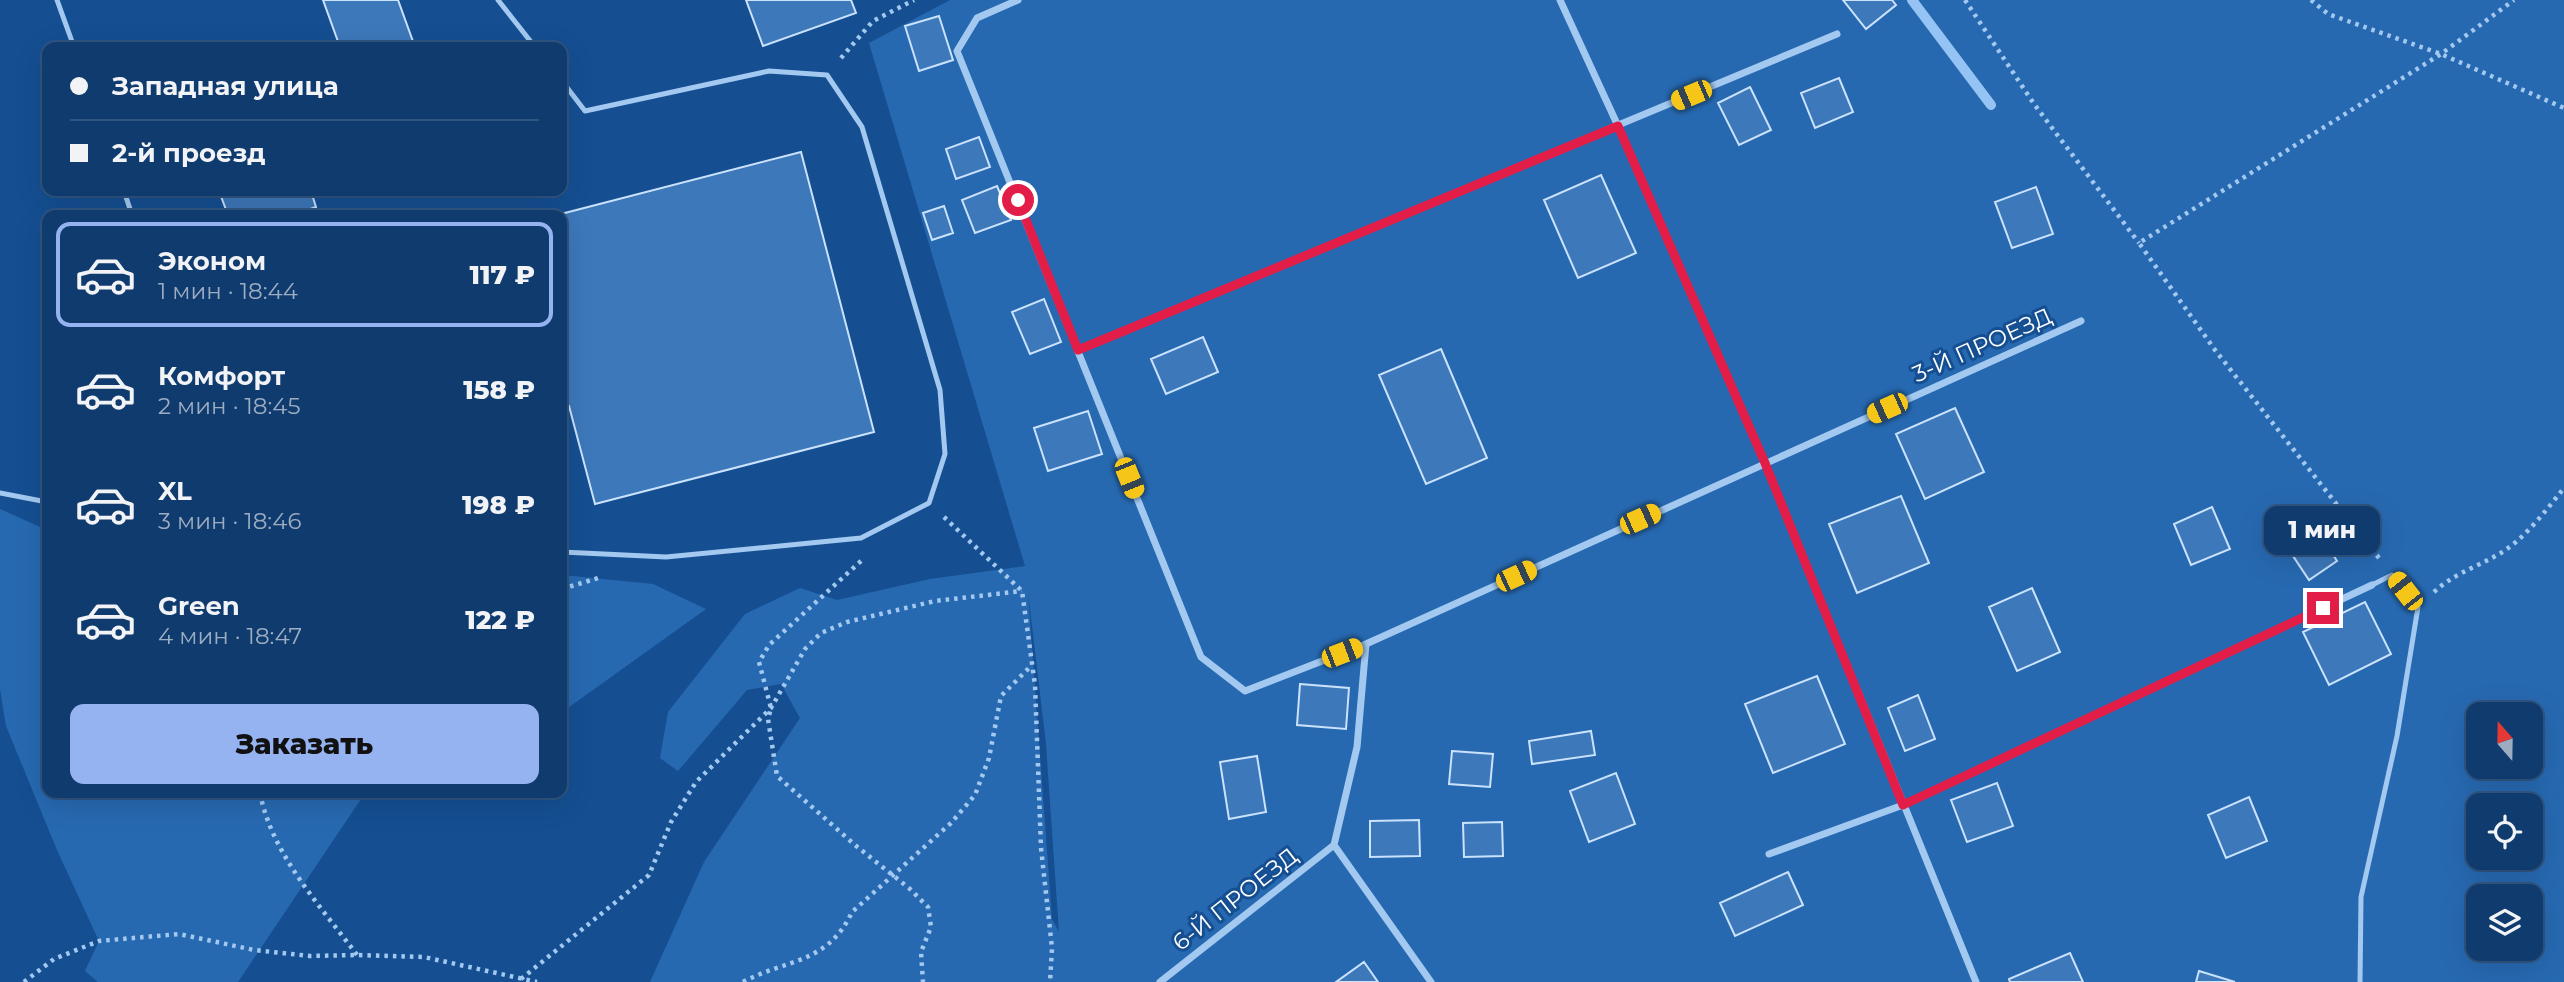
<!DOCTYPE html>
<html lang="ru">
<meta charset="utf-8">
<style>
body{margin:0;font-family:Montserrat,sans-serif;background:#194273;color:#f1f3f6;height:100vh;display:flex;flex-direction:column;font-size:26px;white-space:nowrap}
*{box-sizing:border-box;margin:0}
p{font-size:23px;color:#9cadc2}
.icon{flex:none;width:38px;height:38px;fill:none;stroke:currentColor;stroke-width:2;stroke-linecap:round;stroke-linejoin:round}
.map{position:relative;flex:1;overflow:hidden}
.details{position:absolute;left:42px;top:210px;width:525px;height:588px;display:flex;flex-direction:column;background:#103b6e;border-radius:14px;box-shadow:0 7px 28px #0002,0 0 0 2px #305581}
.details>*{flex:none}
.hud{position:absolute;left:42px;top:42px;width:525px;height:154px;border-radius:14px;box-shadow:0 7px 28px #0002,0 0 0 2px #305581;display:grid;align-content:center;height:154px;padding:0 28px;background:#103b6e}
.needle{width:46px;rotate:340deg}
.buttons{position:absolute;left:2466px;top:702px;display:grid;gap:14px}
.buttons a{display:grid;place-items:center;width:77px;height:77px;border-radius:14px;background:#103b6e;box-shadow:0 7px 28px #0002,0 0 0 2px #305581;font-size:35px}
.end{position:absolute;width:32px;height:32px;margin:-16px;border:9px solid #e11d48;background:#fff;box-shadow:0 0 0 4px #fff}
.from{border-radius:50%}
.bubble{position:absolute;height:49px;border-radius:14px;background:#103b6e;box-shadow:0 7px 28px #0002,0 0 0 2px #305581;font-size:23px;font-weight:800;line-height:49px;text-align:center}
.car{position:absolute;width:21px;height:42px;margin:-21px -10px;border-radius:9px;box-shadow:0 0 5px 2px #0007;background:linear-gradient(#f5c518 24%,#345 0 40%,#f5c518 0 76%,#345 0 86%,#f5c518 0)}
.hud b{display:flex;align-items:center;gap:24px;height:66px;font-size:26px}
.hud b+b{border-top:2px solid #305581}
.hud i{width:18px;height:18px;background:#f1f3f6}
ul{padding:12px 0 0;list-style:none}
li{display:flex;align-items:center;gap:21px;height:105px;margin:0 14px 10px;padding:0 14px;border:4px solid transparent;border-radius:14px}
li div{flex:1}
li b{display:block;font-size:26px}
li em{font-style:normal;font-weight:800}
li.active{border-color:#95b2f1}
li>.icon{width:63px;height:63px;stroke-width:1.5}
.primary-button{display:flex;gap:14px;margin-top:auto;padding:14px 28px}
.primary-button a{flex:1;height:80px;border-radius:14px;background:#95b2f1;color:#111;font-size:28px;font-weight:800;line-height:80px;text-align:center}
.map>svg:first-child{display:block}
.green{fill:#2769b1;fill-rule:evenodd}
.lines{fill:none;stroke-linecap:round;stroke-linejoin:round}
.stream{stroke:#95c4f4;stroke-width:10}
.building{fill:#3d78ba;stroke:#cae2fc;stroke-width:2}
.path{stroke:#a3c9f1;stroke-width:4.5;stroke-dasharray:3.5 5;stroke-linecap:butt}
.service{stroke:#a3c9f1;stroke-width:5}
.minor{stroke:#a3c9f1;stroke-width:7}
.route{stroke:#e11d48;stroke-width:9}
.labels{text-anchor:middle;stroke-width:6;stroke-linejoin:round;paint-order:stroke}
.street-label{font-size:23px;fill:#fff;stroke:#154f92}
</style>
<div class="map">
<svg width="2564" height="982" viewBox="0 0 2564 982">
<rect width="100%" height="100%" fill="#154f92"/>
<path class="green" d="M 950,0 L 2564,0 L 2564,982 L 650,982 L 704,862 L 800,718 L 781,684 L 747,690 L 678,771 L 660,758 L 668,712 L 745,614 L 800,588 L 837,600 L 930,579 L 1025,566 L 869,43 ZM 1028,592 L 1046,744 L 1059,932 L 1052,919 ZM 2478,714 L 2530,714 L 2530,766 L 2478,766 ZM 2478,805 L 2530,805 L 2530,858 L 2478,858 ZM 2478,896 L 2530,896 L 2530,948 L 2478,948 Z
M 0,509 L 47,530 L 47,793 L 365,793 L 238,982 L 98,982 L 85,971 L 99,941 L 57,850 L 6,726 L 0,689 Z
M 562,575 L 653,584 L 706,609 L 565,710 L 562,710 Z"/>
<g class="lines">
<path class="stream" d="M 1912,0 L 1991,105"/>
</g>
<path class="building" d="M 323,0 L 398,0 L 415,47 L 340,47 Z
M 746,0 L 851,0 L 856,13 L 763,46 Z
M 1843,0 L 1892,0 L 1896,5 L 1866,29 Z
M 939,16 L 953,60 L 919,71 L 905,26 Z
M 1839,78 L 1853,112 L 1815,128 L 1801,93 Z
M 1750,87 L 1771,130 L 1739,145 L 1718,103 Z
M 979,137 L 990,167 L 956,179 L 946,149 Z
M 801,152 L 874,432 L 595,504 L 569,406 L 562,408 L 562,215 L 557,215 Z
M 1601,175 L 1636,253 L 1578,278 L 1544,200 Z
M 997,186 L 1011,220 L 975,233 L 962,200 Z
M 2036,187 L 2053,234 L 2012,248 L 1995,202 Z
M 219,191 L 311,191 L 316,207 L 293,215 L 228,215 Z
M 944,206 L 953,233 L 932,240 L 923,213 Z
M 1044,299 L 1061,342 L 1030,354 L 1012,312 Z
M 1203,337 L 1218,372 L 1166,394 L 1151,359 Z
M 1441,349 L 1487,458 L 1426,484 L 1379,375 Z
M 1955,408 L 1984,472 L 1925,499 L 1896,434 Z
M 1088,411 L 1102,454 L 1048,471 L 1034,428 Z
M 1901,496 L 1929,563 L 1857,593 L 1829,524 Z
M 2212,507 L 2230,549 L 2191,565 L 2174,524 Z
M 2306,513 L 2337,561 L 2309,580 L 2277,532 Z
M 2032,588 L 2060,652 L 2017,671 L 1989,607 Z
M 2365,602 L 2391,654 L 2329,685 L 2303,632 Z
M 1817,676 L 1845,744 L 1773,773 L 1745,704 Z
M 1300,684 L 1349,688 L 1346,729 L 1297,725 Z
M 1918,695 L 1935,739 L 1905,751 L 1888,708 Z
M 1591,731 L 1595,755 L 1532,764 L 1529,741 Z
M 1452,751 L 1493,754 L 1490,787 L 1449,784 Z
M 1257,756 L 1266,812 L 1229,819 L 1220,762 Z
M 1616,773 L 1635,824 L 1589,842 L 1570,791 Z
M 1997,783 L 2013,826 L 1967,842 L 1951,800 Z
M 2249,797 L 2267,841 L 2226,858 L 2208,815 Z
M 1419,820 L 1420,856 L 1370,857 L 1370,821 Z
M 1502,822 L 1503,856 L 1464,857 L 1463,823 Z
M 1788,872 L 1803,905 L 1735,936 L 1720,903 Z
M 2070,953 L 2083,982 L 2010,982 L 2009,979 Z
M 1364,962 L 1378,982 L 1336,982 Z
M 2199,971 L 2235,982 L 2196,982 Z"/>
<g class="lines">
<path class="path" d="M 1965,0 L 2034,104 L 2139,243
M 2311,0 L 2328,14 L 2441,54 L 2564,108
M 841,58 L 873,21 L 914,0
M 944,517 L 1022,591 L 1035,685 L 1041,848 L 1052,948 L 1050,982
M 2379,558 L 2215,350 L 2139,243 L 2441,54 L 2514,0
M 861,561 L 769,645 L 759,662 L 771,708 L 768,719 L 777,776 L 855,845 L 910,889 L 928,907 L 931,927 L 921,952 L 923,982
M 562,589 L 598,578
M 2434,592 C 2453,574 2477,567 2499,554 C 2524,540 2547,509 2564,488
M 260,793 C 272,855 320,905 357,955
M 521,979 L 649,875 L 671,822 L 696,782 L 771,708 L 805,649 L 821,633 L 847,622 L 935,601 L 1022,591
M 24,982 L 54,959 L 99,941 L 179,934 L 254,950 L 310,956 L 357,955 L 424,957 L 537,982
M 743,982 C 786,959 828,964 852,912 L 951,823 L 975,795 L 989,758 L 1001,696 L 1032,665"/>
<path class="service" d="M 57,0 L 74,47
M 498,0 L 535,47
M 562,81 L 585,111 L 769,71 L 827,75 L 862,127 L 940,390 L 945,454 L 929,503 L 861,538 L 666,557 L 562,552
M 124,191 L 132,215
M 43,401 L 47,391
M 0,493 L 47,502
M 2360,982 L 2361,897 L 2397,736 L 2418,607 L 2392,575 L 2372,585"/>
<path class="minor" d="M 1018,0 L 977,18 L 957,51 L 1201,657 L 1245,691 L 1366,644 L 2081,321
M 1560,0 L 1618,126 L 1765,463 L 1976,982
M 1078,350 L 1837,34
M 1366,644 L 1357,747 L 1334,845 L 1431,982
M 1769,854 L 1903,805 L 2372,585
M 1160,982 L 1334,845"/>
</g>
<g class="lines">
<path class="route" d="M 1018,200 L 1078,350 L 1618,126 L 1765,463 L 1903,805 L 2323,608"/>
</g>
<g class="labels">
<g class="street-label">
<text transform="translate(1982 345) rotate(-24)" y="8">3-Й ПРОЕЗД</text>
<text transform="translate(1235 899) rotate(-38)" y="8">6-Й ПРОЕЗД</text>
</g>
</g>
</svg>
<div class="buttons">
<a><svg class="needle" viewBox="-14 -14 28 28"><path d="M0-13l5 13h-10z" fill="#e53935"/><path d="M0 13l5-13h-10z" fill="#9cadc2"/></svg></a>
<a><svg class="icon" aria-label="locate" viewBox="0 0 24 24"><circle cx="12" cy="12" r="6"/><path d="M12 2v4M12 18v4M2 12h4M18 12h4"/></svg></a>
<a><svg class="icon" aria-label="layers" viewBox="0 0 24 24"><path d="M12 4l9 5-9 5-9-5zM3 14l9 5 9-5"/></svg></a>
</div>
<i class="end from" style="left:1018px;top:200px"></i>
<i class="end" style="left:2323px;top:608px"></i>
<div class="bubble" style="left:2264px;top:506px;width:116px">1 мин</div>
<i class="car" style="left:1691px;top:95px;rotate:247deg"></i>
<i class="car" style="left:1887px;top:408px;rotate:246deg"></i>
<i class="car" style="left:1129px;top:478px;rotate:158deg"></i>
<i class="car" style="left:1640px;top:519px;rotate:66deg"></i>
<i class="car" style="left:1516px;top:576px;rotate:65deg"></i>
<i class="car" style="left:2405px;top:591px;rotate:322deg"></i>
<i class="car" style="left:1342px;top:653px;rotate:69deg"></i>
<div class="hud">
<b><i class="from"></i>Западная улица</b>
<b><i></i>2-й проезд</b>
</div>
<section class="details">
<ul>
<li class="active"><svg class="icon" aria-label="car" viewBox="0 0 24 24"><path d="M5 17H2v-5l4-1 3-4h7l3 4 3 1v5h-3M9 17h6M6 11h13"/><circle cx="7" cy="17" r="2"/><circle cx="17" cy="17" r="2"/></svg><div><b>Эконом</b><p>1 мин · 18:44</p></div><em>117 ₽</em></li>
<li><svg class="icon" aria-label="car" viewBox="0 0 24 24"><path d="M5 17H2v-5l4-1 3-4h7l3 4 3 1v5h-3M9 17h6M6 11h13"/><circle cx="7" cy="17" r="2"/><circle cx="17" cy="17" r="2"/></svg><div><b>Комфорт</b><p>2 мин · 18:45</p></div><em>158 ₽</em></li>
<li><svg class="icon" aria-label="car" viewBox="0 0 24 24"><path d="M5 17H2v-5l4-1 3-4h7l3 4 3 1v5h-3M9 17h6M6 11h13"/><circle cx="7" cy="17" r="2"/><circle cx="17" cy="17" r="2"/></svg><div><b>XL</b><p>3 мин · 18:46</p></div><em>198 ₽</em></li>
<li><svg class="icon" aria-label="car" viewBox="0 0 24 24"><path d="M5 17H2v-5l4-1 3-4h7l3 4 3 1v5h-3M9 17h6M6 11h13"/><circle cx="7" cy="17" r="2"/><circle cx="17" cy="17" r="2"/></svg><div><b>Green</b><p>4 мин · 18:47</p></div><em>122 ₽</em></li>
</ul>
<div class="primary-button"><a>Заказать</a></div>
</section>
</div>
